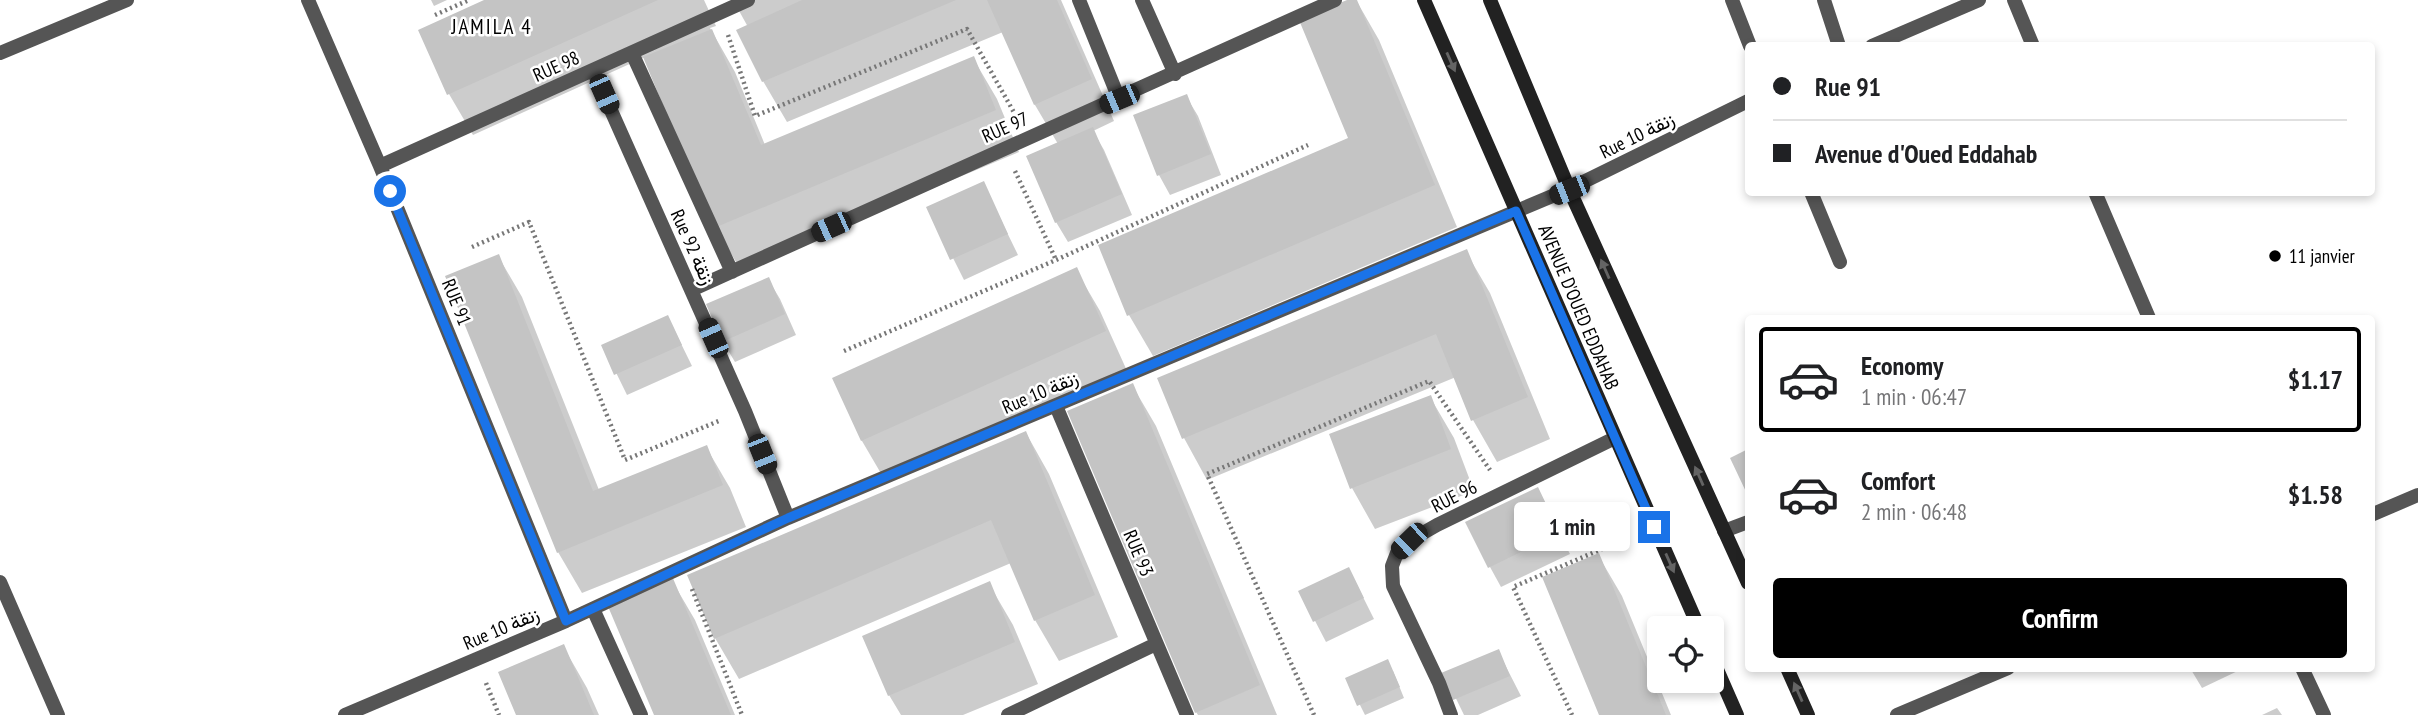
<!DOCTYPE html>
<meta charset="utf-8">
<style>
body{margin:0;font-family:"PT Sans Narrow",Vazirmatn,sans-serif;background:#f2f2f2;color:#202124;height:100vh;display:flex;flex-direction:column;font-size:26px;white-space:nowrap}
*{box-sizing:border-box;margin:0}
p{font-size:23px;color:#757577}
.icon{flex:none;width:38px;height:38px;fill:none;stroke:currentColor;stroke-width:2;stroke-linecap:round;stroke-linejoin:round}
.map{position:relative;flex:1;overflow:hidden}
.details{position:absolute;left:1745px;top:315px;width:630px;height:357px;display:flex;flex-direction:column;background:#fff;border-radius:7px;box-shadow:0 4px 10px #0003}
.details>*{flex:none}
.top-card{position:absolute;left:1745px;top:42px;width:630px;height:154px;border-radius:7px;box-shadow:0 4px 10px #0003;display:grid;align-content:center;height:154px;padding:0 28px;background:#fff}
.tools{position:absolute;left:1647px;top:616px;display:grid;gap:14px}
.tools a{display:grid;place-items:center;width:77px;height:77px;border-radius:7px;background:#fff;box-shadow:0 4px 10px #0003;font-size:35px}
.end{position:absolute;width:32px;height:32px;margin:-16px;border:9px solid #1a73e8;background:#fff;box-shadow:0 0 0 4px #fff}
.from{border-radius:50%}
.bubble{position:absolute;height:49px;border-radius:7px;background:#fff;box-shadow:0 4px 10px #0003;font-size:23px;font-weight:600;line-height:49px;text-align:center}
.car{position:absolute;width:21px;height:42px;margin:-21px -10px;border-radius:9px;box-shadow:0 0 5px 2px #0007;background:linear-gradient(#222 24%,#8ab4d8 0 40%,#222 0 76%,#8ab4d8 0 86%,#222 0)}
.top-card b{display:flex;align-items:center;gap:24px;height:66px;font-size:26px}
.top-card b+b{border-top:2px solid #e0e0e0}
.top-card i{width:18px;height:18px;background:#202124}
ul{padding:12px 0 0;list-style:none}
li{display:flex;align-items:center;gap:21px;height:105px;margin:0 14px 10px;padding:0 14px;border:4px solid transparent;border-radius:7px}
li div{flex:1}
li b{display:block;font-size:26px}
li em{font-style:normal;font-weight:600}
li.current{border-color:#000}
li>.icon{width:63px;height:63px;stroke-width:1.5}
.action{display:flex;gap:14px;margin-top:auto;padding:14px 28px}
.action a{flex:1;height:80px;border-radius:7px;background:#000;color:#fff;font-size:28px;font-weight:600;line-height:80px;text-align:center}
.map>svg:first-child{display:block}
.shadow{fill:#0003}
.building{fill:#c4c4c4}
.lines{fill:none;stroke-linecap:round;stroke-linejoin:round}
.path{stroke:#777;stroke-width:4.5;stroke-dasharray:2 3.5;stroke-linecap:butt}
.street{stroke:#555;stroke-width:14}
.secondary{stroke:#222;stroke-width:14}
.oneway{fill:#646464}
.route{stroke:#1a73e8;stroke-width:9}
.poi-dot{fill:#000;stroke:#fff;stroke-width:2.5}
.labels{text-anchor:middle;stroke-width:5;stroke-linejoin:round;paint-order:stroke}
.street-label{font-size:19px;fill:#000;stroke:#fff}
.poi-label{font-size:19px;fill:#000;stroke:#fff;text-anchor:start}
.neighbourhood-label{font-size:21px;letter-spacing:2px;fill:#000;stroke:#fff}
</style>
<div class="map">
<svg width="2418" height="715" viewBox="0 0 2418 715">
<rect width="100%" height="100%" fill="#fff"/>
<path class="shadow" d="M 431,0 L 447,0 L 434,6 Z
M 488,0 L 704,0 L 716,26 L 710,28 L 735,72 L 765,145 L 973,58 L 997,99 L 1019,152 L 740,269 L 716,227 L 645,57 L 473,135 L 449,94 L 420,30 Z
M 733,0 L 1061,0 L 1114,121 L 1093,131 L 1104,150 L 1132,215 L 1068,242 L 1056,222 L 1058,144 L 1035,105 L 1003,32 L 787,122 L 763,81 L 748,27 Z
M 1352,0 L 1356,0 L 1379,40 L 1457,227 L 1153,356 L 1129,315 L 1100,246 L 1350,139 Z
M 1186,96 L 1198,116 L 1221,175 L 1170,195 L 1159,175 Z
M 983,183 L 1018,255 L 964,280 L 928,208 Z
M 1466,252 L 1490,293 L 1550,439 L 1497,462 L 1473,420 L 1456,377 L 1207,480 L 1184,438 L 1160,379 Z
M 498,256 L 522,297 L 599,490 L 706,447 L 730,488 L 746,527 L 582,593 L 558,552 Z
M 1076,270 L 1100,311 L 1128,373 L 886,482 L 862,441 L 835,379 Z
M 768,279 L 780,299 L 796,335 L 735,362 L 723,342 L 708,305 Z
M 668,317 L 692,366 L 627,395 L 603,346 Z
M 1132,385 L 1156,426 L 1277,715 L 1198,715 L 1196,712 Z
M 1430,397 L 1454,438 L 1474,491 L 1375,529 L 1352,488 Z
M 1026,433 L 1049,474 L 1118,637 L 1059,661 L 1035,620 L 1011,563 L 739,679 L 715,638 Z
M 1537,489 L 1570,554 L 1501,587 L 1490,567 Z
M 1598,555 L 1622,596 L 1671,715 L 1601,715 Z
M 1349,569 L 1374,619 L 1326,642 L 1300,592 Z
M 671,579 L 695,620 L 735,715 L 656,715 Z
M 989,584 L 1013,625 L 1038,684 L 963,715 L 901,715 L 889,695 Z
M 563,646 L 587,688 L 599,715 L 518,715 Z
M 1498,651 L 1521,696 L 1478,715 L 1464,715 L 1444,674 Z
M 2190,668 L 2244,668 L 2202,688 Z
M 1393,671 L 1404,698 L 1365,715 L 1347,679 Z
M 2277,708 L 2282,715 L 2262,715 Z"/>
<path class="building" d="M 484,0 L 658,0 L 447,95 L 418,30 Z
M 802,0 L 956,0 L 762,82 L 736,30 Z
M 987,0 L 1057,0 L 1092,79 L 1034,105 Z
M 1347,0 L 1357,0 L 1435,185 L 1127,316 L 1098,245 L 1348,138 L 1299,20 Z
M 712,29 L 761,145 L 974,56 L 996,110 L 714,228 L 643,57 Z
M 1187,94 L 1211,154 L 1157,176 L 1133,115 Z
M 1093,127 L 1122,194 L 1055,223 L 1026,156 Z
M 984,181 L 1008,234 L 950,260 L 926,207 Z
M 1467,249 L 1528,397 L 1471,421 L 1436,334 L 1182,439 L 1157,378 Z
M 499,254 L 593,491 L 707,445 L 723,485 L 557,553 L 445,276 Z
M 1077,267 L 1106,331 L 861,441 L 832,378 Z
M 769,277 L 785,314 L 722,342 L 706,304 Z
M 668,315 L 682,345 L 614,375 L 601,345 Z
M 1133,383 L 1260,685 L 1195,713 L 1067,411 Z
M 1431,395 L 1451,449 L 1350,489 L 1329,434 Z
M 1026,431 L 1095,595 L 1034,621 L 991,520 L 714,639 L 687,575 Z
M 1748,449 L 1748,496 L 1730,458 Z
M 1538,487 L 1560,533 L 1488,568 L 1465,522 Z
M 1599,553 L 1666,715 L 1599,715 L 1542,577 Z
M 1349,567 L 1364,598 L 1313,622 L 1298,591 Z
M 672,576 L 731,715 L 654,715 L 607,604 Z
M 990,581 L 1015,642 L 888,696 L 862,636 Z
M 564,644 L 594,715 L 516,715 L 498,672 Z
M 1499,649 L 1510,676 L 1453,700 L 1441,673 Z
M 1388,659 L 1400,687 L 1357,706 L 1345,678 Z"/>
<g class="lines">
<path class="path" d="M 435,15 L 469,0
M 728,35 L 755,116 L 967,29 L 1016,116
M 1015,171 L 1056,260
M 472,247 L 529,222 L 625,460 L 721,420
M 844,351 L 1056,260 L 1308,145
M 692,589 L 742,715
M 486,683 L 499,715
M 1314,715 L 1207,474 L 1429,381 L 1490,470
M 1572,715 L 1513,587 L 1630,537"/>
<path class="street" d="M 308,0 L 380,166 L 566,621
M 1079,0 L 1119,99
M 1142,0 L 1175,74
M 1732,0 L 1750,46
M 1824,0 L 1839,46
M 2014,0 L 2033,46
M 1872,46 L 1979,0
M 0,53 L 127,0
M 632,53 L 732,272
M 593,70 L 745,411 L 788,518
M 380,166 L 748,0
M 1811,192 L 1840,262
M 2095,192 L 2149,318
M 691,290 L 1335,0
M 1056,406 L 1187,715
M 2371,515 L 2418,495
M 1724,531 L 1748,522
M 0,582 L 58,715
M 593,609 L 641,715
M 2302,668 L 2324,715
M 345,715 L 566,621 L 788,518 L 1569,189 L 1748,101
M 1008,715 L 1156,644
M 1451,715 L 1439,683 L 1393,586 L 1392,566 L 1397,553 L 1409,541 L 1437,525 L 1615,438
M 1897,715 L 2008,668"/>
<path class="secondary" d="M 1424,0 L 1699,628
M 1490,0 L 1569,189 L 1748,583
M 1712,658 L 1737,715
M 1787,668 L 1808,715"/>
</g>
<defs><path id="oneway-solid" d="M-6-.8H1V-3.2L6.5 0L1 3.2V.8H-6Z" transform="scale(1.75)"/></defs>
<g class="oneway">
<use href="#oneway-solid" transform="translate(1451 62) rotate(66)"/>
<use href="#oneway-solid" transform="translate(1605 269) rotate(-114)"/>
<use href="#oneway-solid" transform="translate(1699 476) rotate(-114)"/>
<use href="#oneway-solid" transform="translate(1670 563) rotate(66)"/>
<use href="#oneway-solid" transform="translate(1798 692) rotate(-114)"/>
</g>
<g class="lines">
<path class="route" d="M 390,191 L 566,621 L 788,518 L 1516,211 L 1654,527"/>
</g>
<circle class="poi-dot" cx="2275" cy="256" r="7"/>
<g class="labels">
<g class="street-label">
<text transform="translate(556 66) rotate(-24)" y="7">RUE 98</text>
<text transform="translate(1005 127) rotate(-24)" y="7">RUE 97</text>
<text transform="translate(1637 135) rotate(-26)" y="7">Rue 10 زنقة</text>
<text transform="translate(693 247) rotate(66)" y="7">Rue 92 زنقة</text>
<text transform="translate(457 302) rotate(68)" y="7">RUE 91</text>
<text transform="translate(1579 307) rotate(67)" y="7">AVENUE D'OUED EDDAHAB</text>
<text transform="translate(1040 392) rotate(-23)" y="7">Rue 10 زنقة</text>
<text transform="translate(1454 496) rotate(-27)" y="7">RUE 96</text>
<text transform="translate(1139 553) rotate(67)" y="7">RUE 93</text>
<text transform="translate(501 628) rotate(-23)" y="7">Rue 10 زنقة</text>
</g>
<g class="poi-label">
<text x="2289" y="263">11 janvier</text>
</g>
<g class="neighbourhood-label">
<text x="492" y="34">JAMILA 4</text>
</g>
</g>
</svg>
<div class="tools">
<a><svg class="icon" aria-label="locate" viewBox="0 0 24 24"><circle cx="12" cy="12" r="6"/><path d="M12 2v4M12 18v4M2 12h4M18 12h4"/></svg></a>
</div>
<i class="end from" style="left:390px;top:191px"></i>
<i class="end" style="left:1654px;top:527px"></i>
<div class="bubble" style="left:1514px;top:502px;width:116px">1 min</div>
<i class="car" style="left:604px;top:94px;rotate:156deg"></i>
<i class="car" style="left:1119px;top:99px;rotate:247deg"></i>
<i class="car" style="left:1569px;top:190px;rotate:248deg"></i>
<i class="car" style="left:831px;top:227px;rotate:246deg"></i>
<i class="car" style="left:713px;top:338px;rotate:336deg"></i>
<i class="car" style="left:762px;top:454px;rotate:158deg"></i>
<i class="car" style="left:1409px;top:541px;rotate:226deg"></i>
<div class="top-card">
<b><i class="from"></i>Rue 91</b>
<b><i></i>Avenue d'Oued Eddahab</b>
</div>
<section class="details">
<ul>
<li class="current"><svg class="icon" aria-label="car" viewBox="0 0 24 24"><path d="M5 17H2v-5l4-1 3-4h7l3 4 3 1v5h-3M9 17h6M6 11h13"/><circle cx="7" cy="17" r="2"/><circle cx="17" cy="17" r="2"/></svg><div><b>Economy</b><p>1 min · 06:47</p></div><em>$1.17</em></li>
<li><svg class="icon" aria-label="car" viewBox="0 0 24 24"><path d="M5 17H2v-5l4-1 3-4h7l3 4 3 1v5h-3M9 17h6M6 11h13"/><circle cx="7" cy="17" r="2"/><circle cx="17" cy="17" r="2"/></svg><div><b>Comfort</b><p>2 min · 06:48</p></div><em>$1.58</em></li>
</ul>
<div class="action"><a>Confirm</a></div>
</section>
</div>
